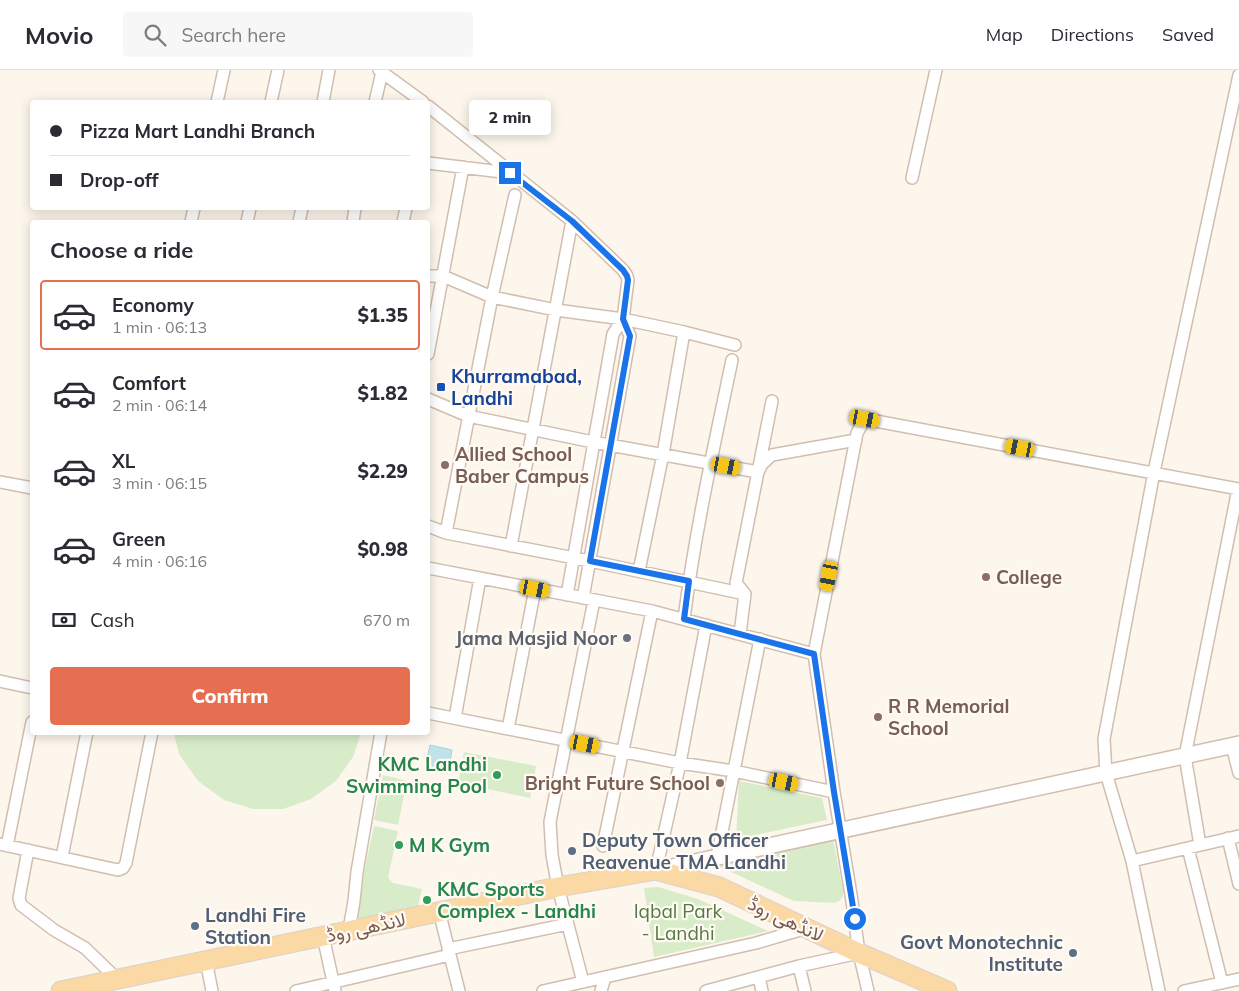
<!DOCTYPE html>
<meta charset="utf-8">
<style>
body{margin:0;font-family:Mulish,Vazirmatn,sans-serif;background:#f7f7f7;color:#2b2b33;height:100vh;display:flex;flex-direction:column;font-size:19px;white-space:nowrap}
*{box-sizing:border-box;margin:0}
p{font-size:16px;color:#7c7c81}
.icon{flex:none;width:28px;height:28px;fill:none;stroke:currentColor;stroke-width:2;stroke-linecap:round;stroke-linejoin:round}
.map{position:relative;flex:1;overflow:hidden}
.sheet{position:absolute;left:30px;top:150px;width:400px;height:515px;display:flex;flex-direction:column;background:#fff;border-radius:5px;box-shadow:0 2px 12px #0003}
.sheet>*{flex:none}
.guide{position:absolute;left:30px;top:30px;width:400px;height:110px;border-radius:5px;box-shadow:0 2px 12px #0003;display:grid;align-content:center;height:110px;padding:0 20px;background:#fff}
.end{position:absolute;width:22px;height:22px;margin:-11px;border:6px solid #1a73e8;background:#fff;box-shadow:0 0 0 2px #fff}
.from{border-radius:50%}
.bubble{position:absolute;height:35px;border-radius:5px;background:#fff;box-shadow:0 2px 12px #0003;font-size:16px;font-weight:800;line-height:35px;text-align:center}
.car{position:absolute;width:15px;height:30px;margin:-15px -8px;border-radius:6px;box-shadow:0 0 4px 1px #0007;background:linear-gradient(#f5c518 24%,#345 0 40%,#f5c518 0 76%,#345 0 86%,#f5c518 0)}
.guide b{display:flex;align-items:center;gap:18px;height:48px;font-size:19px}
.guide b+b{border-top:1px solid #e1e1e2}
.guide i{width:12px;height:12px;background:#2b2b33}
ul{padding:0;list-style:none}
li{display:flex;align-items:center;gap:15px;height:70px;margin:0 10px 8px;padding:0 10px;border:2px solid transparent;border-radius:5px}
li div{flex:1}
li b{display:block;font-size:19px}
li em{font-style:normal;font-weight:800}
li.on{border-color:#e76f51}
li>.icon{width:45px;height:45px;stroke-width:1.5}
h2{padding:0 20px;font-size:22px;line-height:60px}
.pay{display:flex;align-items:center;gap:12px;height:55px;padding:0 20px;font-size:19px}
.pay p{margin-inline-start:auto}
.cta{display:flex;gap:10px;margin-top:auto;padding:10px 20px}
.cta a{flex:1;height:58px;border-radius:5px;background:#e76f51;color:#fff;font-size:20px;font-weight:800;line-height:58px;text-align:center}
header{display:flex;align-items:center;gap:30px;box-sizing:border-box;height:70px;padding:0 25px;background:#fff;border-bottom:1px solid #e1e1e2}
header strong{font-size:24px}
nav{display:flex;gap:28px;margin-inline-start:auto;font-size:18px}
.search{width:350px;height:45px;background:#f7f7f7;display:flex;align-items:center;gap:12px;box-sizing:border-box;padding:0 18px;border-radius:5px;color:#7c7c81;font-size:19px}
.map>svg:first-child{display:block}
.green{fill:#d8ecc9}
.water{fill:#bfe3e8;stroke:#a5d3da}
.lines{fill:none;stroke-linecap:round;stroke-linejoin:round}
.minor-casing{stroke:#d1beb0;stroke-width:14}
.tertiary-casing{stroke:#d1beb0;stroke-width:18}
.primary-casing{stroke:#dad1cd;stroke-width:21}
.minor{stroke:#fff;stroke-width:11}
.tertiary{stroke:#fff;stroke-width:15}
.primary{stroke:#fbd9a5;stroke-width:19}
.route{stroke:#1a73e8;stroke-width:6}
.transit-dot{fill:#1a4fb4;stroke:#fffaf3;stroke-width:2}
.education-dot{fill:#8d6e63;stroke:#fffaf3;stroke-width:2}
.worship-dot{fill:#6b7280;stroke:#fffaf3;stroke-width:2}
.leisure-dot{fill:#2e9e5b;stroke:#fffaf3;stroke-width:2}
.service-dot{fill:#5c6f8a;stroke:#fffaf3;stroke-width:2}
.labels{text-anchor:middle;stroke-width:4.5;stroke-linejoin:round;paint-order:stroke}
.transit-label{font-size:19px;font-weight:bold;fill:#164399;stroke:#fffaf3;text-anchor:start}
.education-label{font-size:19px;font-weight:bold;fill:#785e54;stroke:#fffaf3;text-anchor:start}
.worship-label{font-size:19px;font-weight:bold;fill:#5b616d;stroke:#fffaf3;text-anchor:end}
.leisure-label{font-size:19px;font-weight:bold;fill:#27864d;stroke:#fffaf3;text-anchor:start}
.service-label{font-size:19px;font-weight:bold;fill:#4e5e75;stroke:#fffaf3;text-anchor:start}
.park-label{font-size:19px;fill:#537a41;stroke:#fffaf3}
.street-label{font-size:19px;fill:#7a5c4d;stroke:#fffaf3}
</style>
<header>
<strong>Movio</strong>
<div class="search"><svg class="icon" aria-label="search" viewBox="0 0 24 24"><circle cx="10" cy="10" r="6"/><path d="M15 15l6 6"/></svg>Search here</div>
<nav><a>Map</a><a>Directions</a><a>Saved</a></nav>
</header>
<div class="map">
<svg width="1239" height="921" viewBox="0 0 1239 921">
<rect width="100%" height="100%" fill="#fdf6ec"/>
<path class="green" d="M 174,663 L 174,662 L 361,663 L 353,687 L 336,711 L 311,729 L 283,739 L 253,739 L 224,730 L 198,711 L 179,684 Z
M 464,682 L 536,696 L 530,728 L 458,713 Z
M 383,705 L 407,711 L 398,755 L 374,750 Z
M 739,711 L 822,728 L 827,750 L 736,769 Z
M 374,756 L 398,761 L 388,808 L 393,813 L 422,819 L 418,836 L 358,849 L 364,803 Z
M 833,769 L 843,820 L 843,827 L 839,831 L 834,833 L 794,831 L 716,795 Z
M 658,817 L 698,829 L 768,861 L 654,887 L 644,818 Z"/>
<path class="water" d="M 430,675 L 452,680 L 448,703 L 425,698 Z"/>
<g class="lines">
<defs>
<path id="minor" d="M 379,0 L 423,32
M 217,32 L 224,0
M 271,32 L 278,0
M 323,32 L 329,0
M 375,32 L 382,2
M 428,36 L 572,151 L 623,200 L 627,206 L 628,210 L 623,249 L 613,264 L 567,525
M 428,93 L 510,103
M 912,108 L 936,0
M 191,152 L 194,138
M 247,152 L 250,138
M 299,152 L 302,138
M 353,152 L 355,138
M 403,152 L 406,138
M 428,206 L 443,206 L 492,227 L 556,240 L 623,249 L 684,262 L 735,275
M 428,284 L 463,97
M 428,329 L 468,346 L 593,372 L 758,402 L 762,394 L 772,385 L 856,370
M 0,412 L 32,418
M 428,456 L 446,463 L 590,491 L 745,524
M 446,463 L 492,227 L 515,125
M 511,476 L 572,151
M 428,498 L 652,541 L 814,584
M 639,501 L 663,384 L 684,262
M 583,528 L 630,266 L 623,249
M 684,549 C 695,462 714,376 732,290
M 740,564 L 745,524 L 736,513 L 772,331
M 0,611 L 32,618
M 428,643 L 680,693 L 734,701 L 834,722
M 455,648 L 480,508
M 508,659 L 535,519
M 1232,676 L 1239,703
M 1228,768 L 1239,814
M 0,774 L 118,800 L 123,798 L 126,793 L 152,662
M 1200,775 L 1185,686 L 1238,419
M 7,776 L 32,652
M 603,776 L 652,541
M 1188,778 L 1222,913
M 28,780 L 19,828 L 21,835 L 54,860 L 85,878 L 117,909
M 62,787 L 87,662
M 717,787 L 760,569
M 1132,791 L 1239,766
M 656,800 L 680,693 L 706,555
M 439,841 L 459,921
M 349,860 L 354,831 L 357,802 L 381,662
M 323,866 L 335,921
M 448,879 L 568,854
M 206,890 L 212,921
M 799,896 L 805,921
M 759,907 L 762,921
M 583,912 L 558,817 L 552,785 L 550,752 L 594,530
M 296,921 L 450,885
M 543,921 L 756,873 L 807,858
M 601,921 L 605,907
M 706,921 L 799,896 L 859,883
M 868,921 L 859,883 L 852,831 L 834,722 L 814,584 L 857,363 L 865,349 L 1239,419
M 1159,921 L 1132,791 L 1106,703 L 1104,669 L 1154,402 L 1239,5
M 1184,921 L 1239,909"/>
<path id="tertiary" d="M 658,800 L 1239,674"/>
<path id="primary" d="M 61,921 L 558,817 L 656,800 L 719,817 L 859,883 L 947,921"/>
</defs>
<use href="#minor" class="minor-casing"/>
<use href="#tertiary" class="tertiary-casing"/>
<use href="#primary" class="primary-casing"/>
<use href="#minor" class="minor"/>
<use href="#tertiary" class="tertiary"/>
<use href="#primary" class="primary"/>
</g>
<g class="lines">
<path class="route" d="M 510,103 L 572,151 L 623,200 L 627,206 L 628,210 L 623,249 L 630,266 L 590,491 L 689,511 L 684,549 L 814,584 L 834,722 L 855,849"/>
</g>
<rect class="transit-dot" x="436" y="312" width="10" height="10" rx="2.5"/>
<g class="education-dot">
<circle cx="445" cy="395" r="5"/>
<circle cx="986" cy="507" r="5"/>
<circle cx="878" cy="647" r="5"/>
<circle cx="720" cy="713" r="5"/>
</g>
<circle class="worship-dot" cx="627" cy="568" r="5"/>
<g class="leisure-dot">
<circle cx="497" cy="705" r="5"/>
<circle cx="399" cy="775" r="5"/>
<circle cx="427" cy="830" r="5"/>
</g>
<g class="service-dot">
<circle cx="572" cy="781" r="5"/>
<circle cx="195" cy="856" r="5"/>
<circle cx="1073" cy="883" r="5"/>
</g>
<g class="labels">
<g class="transit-label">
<text x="451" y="313">Khurramabad,<tspan x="451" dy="22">Landhi</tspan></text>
</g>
<g class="education-label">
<text x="455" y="391">Allied School<tspan x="455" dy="22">Baber Campus</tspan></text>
<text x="996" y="514">College</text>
<text x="888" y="643">R R Memorial<tspan x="888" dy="22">School</tspan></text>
<text x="710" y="720" text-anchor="end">Bright Future School</text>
</g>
<g class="worship-label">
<text x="617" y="575">Jama Masjid Noor</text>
</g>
<g class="leisure-label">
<text x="487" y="701" text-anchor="end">KMC Landhi<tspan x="487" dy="22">Swimming Pool</tspan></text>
<text x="409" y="782">M K Gym</text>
<text x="437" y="826">KMC Sports<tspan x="437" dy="22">Complex - Landhi</tspan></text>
</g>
<g class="service-label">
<text x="582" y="777">Deputy Town Officer<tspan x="582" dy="22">Reavenue TMA Landhi</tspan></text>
<text x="205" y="852">Landhi Fire<tspan x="205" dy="22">Station</tspan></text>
<text x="1063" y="879" text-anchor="end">Govt Monotechnic<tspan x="1063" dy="22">Institute</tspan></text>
</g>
<g class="park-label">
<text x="678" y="848">Iqbal Park<tspan x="678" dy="22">- Landhi</tspan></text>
</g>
<g class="street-label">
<text transform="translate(786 849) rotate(25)" y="7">لانڈھی روڈ</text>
<text transform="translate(366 857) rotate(-12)" y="7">لانڈھی روڈ</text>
</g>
</g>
</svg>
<i class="end from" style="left:855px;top:849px"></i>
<i class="end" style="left:510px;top:103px"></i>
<div class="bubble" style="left:469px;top:30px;width:82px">2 min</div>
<i class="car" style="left:865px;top:349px;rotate:101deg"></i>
<i class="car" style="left:1020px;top:378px;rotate:281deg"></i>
<i class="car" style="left:726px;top:396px;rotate:101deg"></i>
<i class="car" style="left:829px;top:506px;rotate:191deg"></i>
<i class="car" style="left:535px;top:519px;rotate:101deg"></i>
<i class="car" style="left:585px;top:674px;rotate:101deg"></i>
<i class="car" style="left:784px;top:712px;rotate:102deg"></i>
<div class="guide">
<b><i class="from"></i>Pizza Mart Landhi Branch</b>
<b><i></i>Drop-off</b>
</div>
<section class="sheet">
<h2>Choose a ride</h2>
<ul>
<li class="on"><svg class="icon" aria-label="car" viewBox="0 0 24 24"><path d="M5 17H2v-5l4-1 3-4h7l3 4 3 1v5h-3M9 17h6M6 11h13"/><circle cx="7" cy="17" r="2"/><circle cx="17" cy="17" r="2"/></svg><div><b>Economy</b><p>1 min · 06:13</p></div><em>$1.35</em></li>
<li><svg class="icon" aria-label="car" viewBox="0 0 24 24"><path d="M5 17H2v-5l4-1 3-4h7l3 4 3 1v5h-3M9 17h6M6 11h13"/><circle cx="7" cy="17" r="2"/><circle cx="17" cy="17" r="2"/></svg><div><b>Comfort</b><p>2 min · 06:14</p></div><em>$1.82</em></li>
<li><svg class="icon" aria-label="car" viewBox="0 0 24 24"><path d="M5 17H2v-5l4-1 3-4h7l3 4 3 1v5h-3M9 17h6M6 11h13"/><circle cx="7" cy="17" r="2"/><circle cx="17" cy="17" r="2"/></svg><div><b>XL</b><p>3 min · 06:15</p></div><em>$2.29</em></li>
<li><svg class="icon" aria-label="car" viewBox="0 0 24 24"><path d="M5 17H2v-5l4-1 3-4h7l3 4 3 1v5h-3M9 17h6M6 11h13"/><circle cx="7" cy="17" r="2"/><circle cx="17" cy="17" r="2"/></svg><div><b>Green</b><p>4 min · 06:16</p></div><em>$0.98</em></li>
</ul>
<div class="pay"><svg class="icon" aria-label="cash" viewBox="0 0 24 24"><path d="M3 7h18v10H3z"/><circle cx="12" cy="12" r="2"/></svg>Cash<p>670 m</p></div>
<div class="cta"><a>Confirm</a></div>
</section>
</div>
